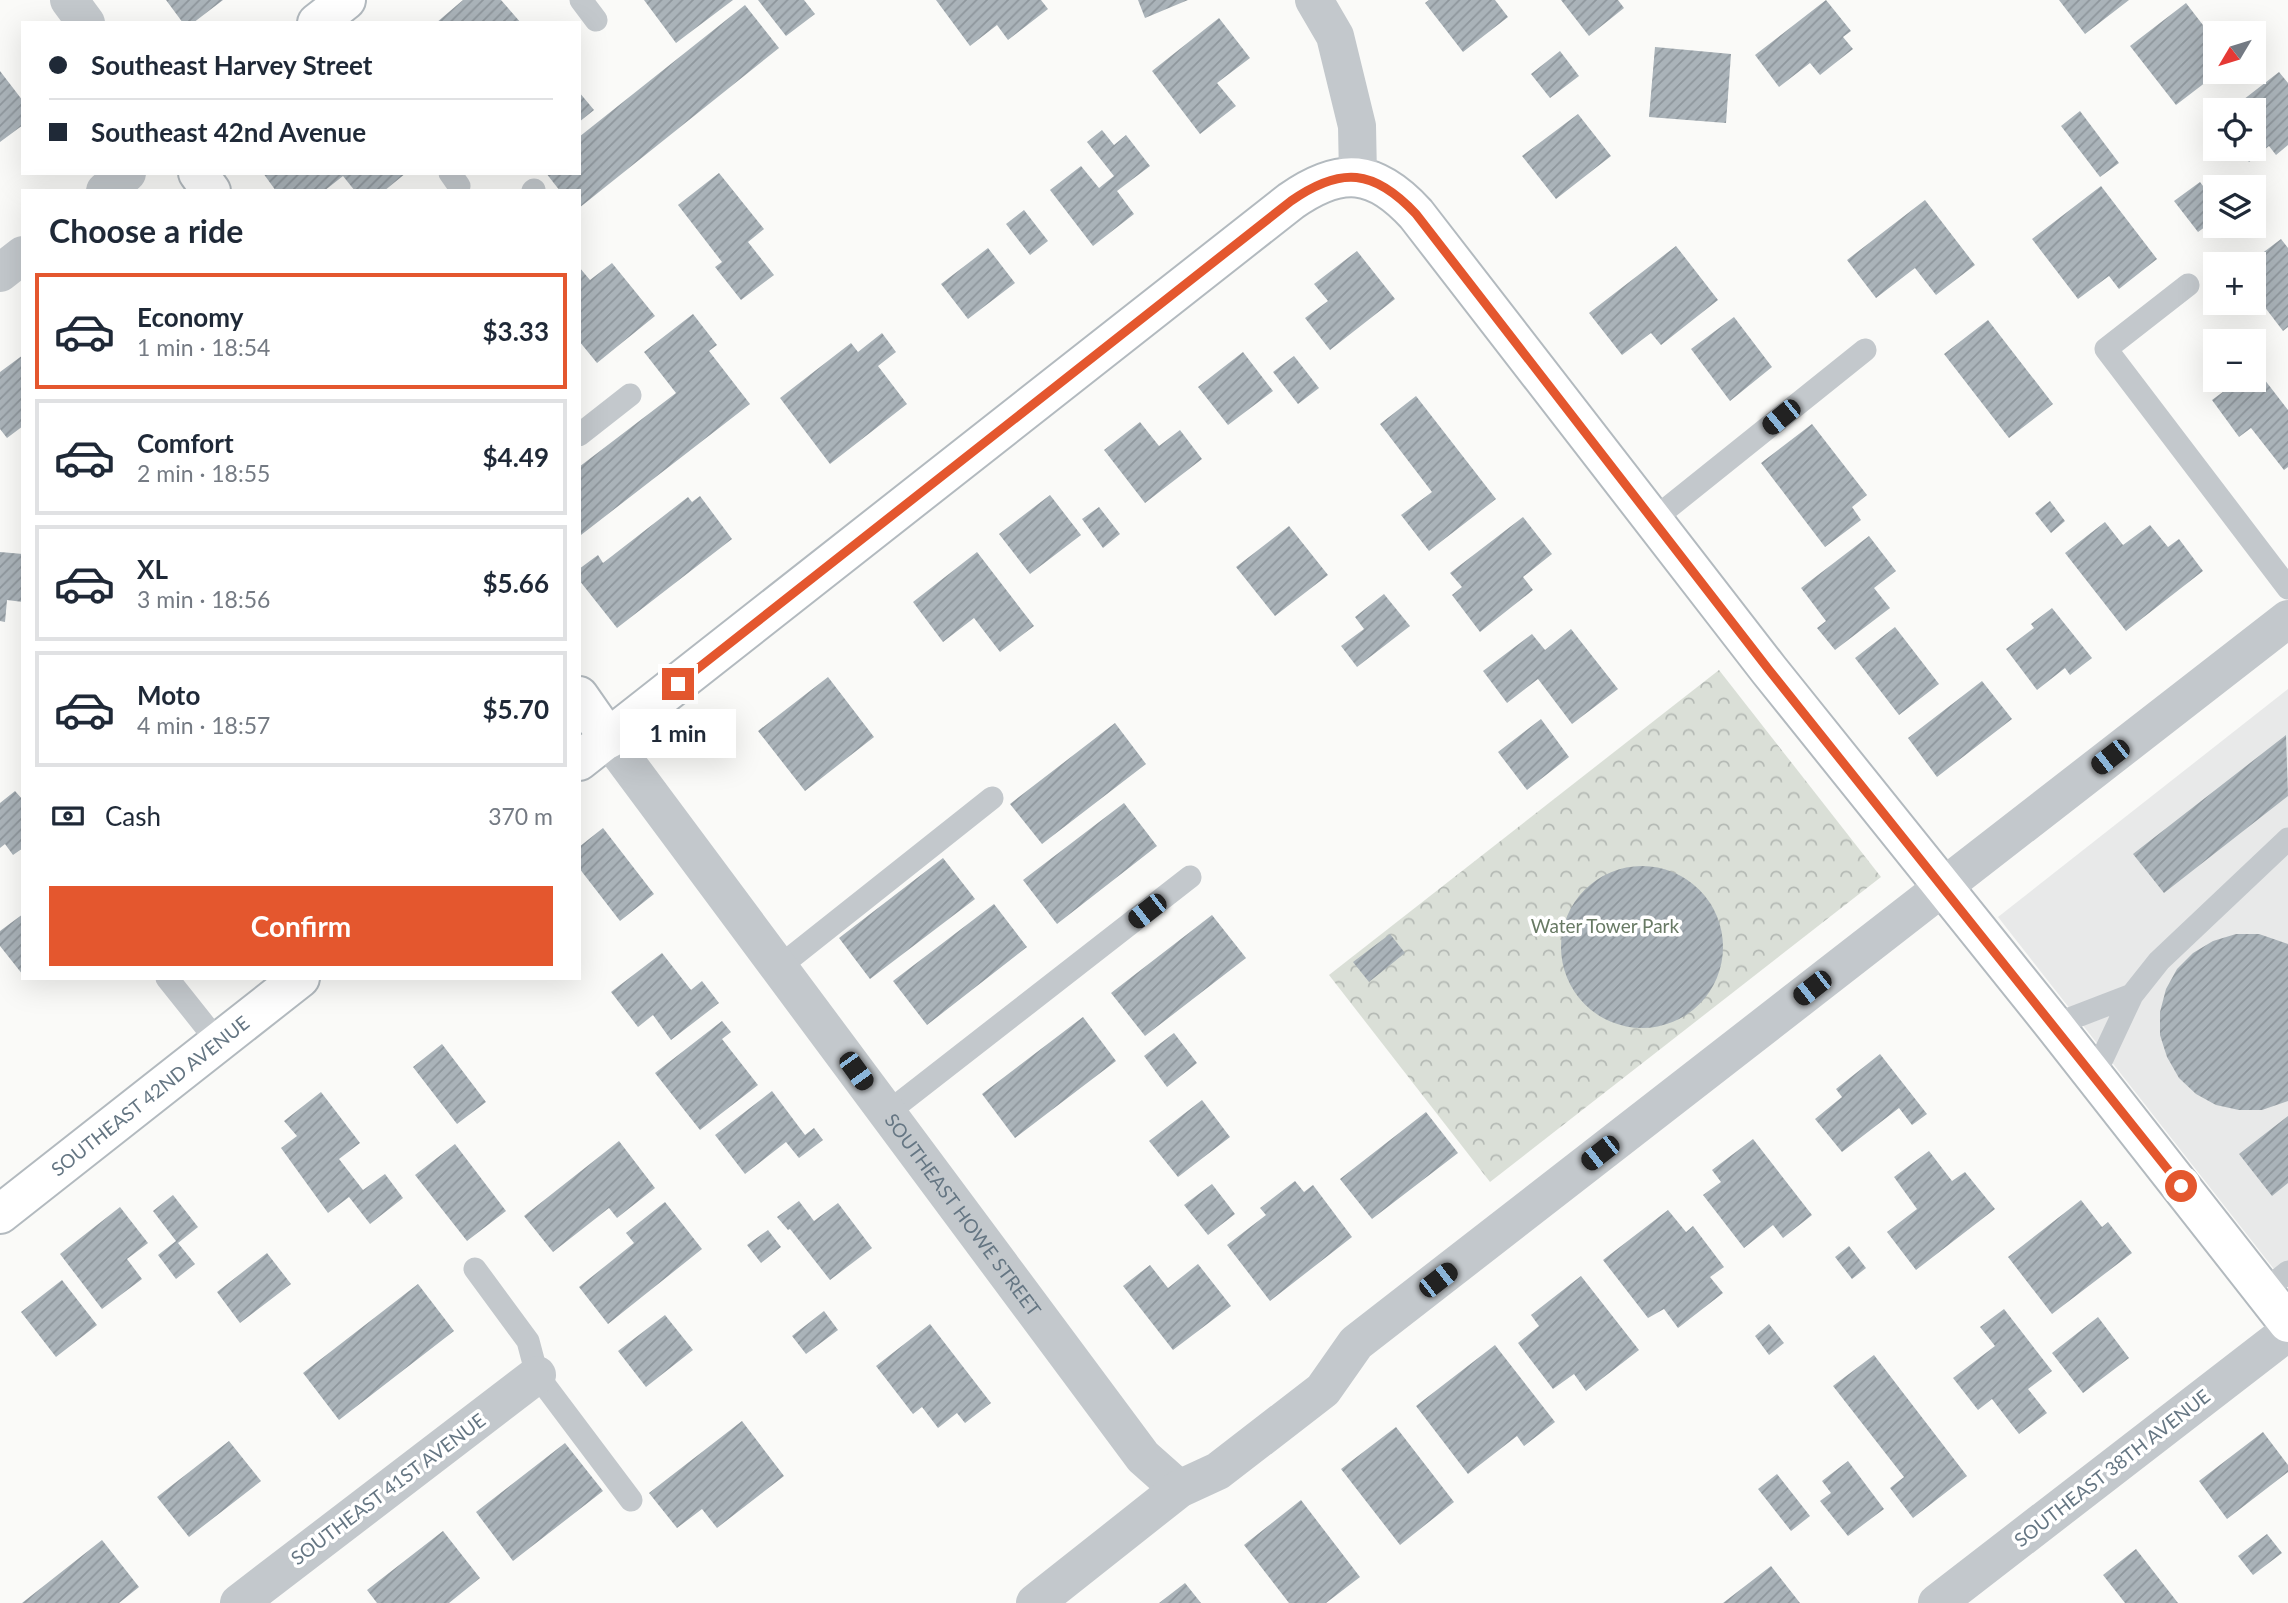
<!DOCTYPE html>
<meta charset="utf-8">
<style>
body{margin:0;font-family:Lato,sans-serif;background:#f2f2f3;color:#1f2937;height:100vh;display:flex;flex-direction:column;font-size:26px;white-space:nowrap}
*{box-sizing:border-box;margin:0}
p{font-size:23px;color:#747a83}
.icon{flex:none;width:38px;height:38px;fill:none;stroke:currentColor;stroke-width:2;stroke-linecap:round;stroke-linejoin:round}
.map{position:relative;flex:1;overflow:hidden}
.side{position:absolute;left:21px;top:189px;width:560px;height:791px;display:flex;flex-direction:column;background:#fff;border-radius:0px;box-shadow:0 7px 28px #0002}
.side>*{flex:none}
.guide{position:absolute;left:21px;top:21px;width:560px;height:154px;border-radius:0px;box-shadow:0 7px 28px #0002;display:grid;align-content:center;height:154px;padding:0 28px;background:#fff}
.needle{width:46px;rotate:232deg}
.buttons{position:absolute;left:2203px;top:21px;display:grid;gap:14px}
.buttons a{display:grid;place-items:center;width:63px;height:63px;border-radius:0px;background:#fff;box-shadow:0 7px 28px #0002;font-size:35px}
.end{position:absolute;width:32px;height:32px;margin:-16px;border:9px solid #e4572e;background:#fff;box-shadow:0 0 0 4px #fff}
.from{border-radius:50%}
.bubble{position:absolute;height:49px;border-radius:0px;background:#fff;box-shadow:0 7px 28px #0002;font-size:23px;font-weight:700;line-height:49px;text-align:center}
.car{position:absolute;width:21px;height:42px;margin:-21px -10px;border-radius:9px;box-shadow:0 0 5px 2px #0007;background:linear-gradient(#222 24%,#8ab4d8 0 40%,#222 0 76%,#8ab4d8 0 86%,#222 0)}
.guide b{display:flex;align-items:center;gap:24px;height:66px;font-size:26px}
.guide b+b{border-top:2px solid #e0e1e3}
.guide i{width:18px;height:18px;background:#1f2937}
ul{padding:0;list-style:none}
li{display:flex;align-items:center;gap:21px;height:116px;margin:0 14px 10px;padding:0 14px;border:4px solid #e0e1e3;border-radius:0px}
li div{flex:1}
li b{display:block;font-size:26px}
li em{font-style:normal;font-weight:700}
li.active{border-color:#e4572e}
li>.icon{width:63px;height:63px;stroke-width:1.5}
h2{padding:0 28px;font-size:32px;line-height:84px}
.pay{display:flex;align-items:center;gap:18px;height:77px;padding:0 28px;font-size:26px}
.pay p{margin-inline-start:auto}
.primary-button{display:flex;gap:14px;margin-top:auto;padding:14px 28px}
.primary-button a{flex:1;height:80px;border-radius:0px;background:#e4572e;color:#fff;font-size:28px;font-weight:700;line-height:80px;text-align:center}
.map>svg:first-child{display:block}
.built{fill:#e8e9e9}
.park{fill:url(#park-crowns)}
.building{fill:url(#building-hatch)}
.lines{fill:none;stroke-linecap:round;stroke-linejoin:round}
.secondary-casing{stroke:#b3babf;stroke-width:42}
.lane{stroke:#c3c8cc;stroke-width:23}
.street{stroke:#c3c8cc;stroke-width:38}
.secondary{stroke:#fff;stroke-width:38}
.route{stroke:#e4572e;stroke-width:9}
.labels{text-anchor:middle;stroke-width:7;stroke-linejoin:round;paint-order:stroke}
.park-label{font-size:19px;fill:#687a64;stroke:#fff}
.street-label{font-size:19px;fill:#657683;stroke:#fff}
</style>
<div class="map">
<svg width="2288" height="1603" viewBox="0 0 2288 1603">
<defs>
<pattern id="park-crowns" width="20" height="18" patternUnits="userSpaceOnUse" patternTransform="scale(1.75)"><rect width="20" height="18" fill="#dadfd7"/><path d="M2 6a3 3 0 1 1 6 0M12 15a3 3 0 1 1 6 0" fill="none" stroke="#b4b9b4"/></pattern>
<pattern id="building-hatch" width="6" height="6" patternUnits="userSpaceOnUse" patternTransform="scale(1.75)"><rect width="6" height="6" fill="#aab3b9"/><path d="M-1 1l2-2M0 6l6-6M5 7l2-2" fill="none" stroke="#8e969c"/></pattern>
</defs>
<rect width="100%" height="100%" fill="#fafaf8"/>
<path class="built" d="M 2288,689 L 2288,1287 L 1998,917 Z"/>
<path class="park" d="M 1719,670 L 1881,877 L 1490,1182 L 1329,975 Z"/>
<path class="building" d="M 166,0 L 223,0 L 193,23 L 183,23 Z
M 463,0 L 501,0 L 521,23 L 436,23 Z
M 644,0 L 733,0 L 676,43 Z
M 758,0 L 804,0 L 815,14 L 786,36 Z
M 936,0 L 1041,0 L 1048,9 L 1008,40 L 997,25 L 970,46 Z
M 1138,0 L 1188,0 L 1145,18 Z
M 1429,0 L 1495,0 L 1508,17 L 1463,52 L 1425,3 Z
M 1561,0 L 1618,0 L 1624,8 L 1589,36 Z
M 1826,0 L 1851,31 L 1843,37 L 1853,49 L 1820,75 L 1810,63 L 1779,87 L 1755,55 Z
M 2059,0 L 2129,0 L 2085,34 Z
M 2186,3 L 2216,42 L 2216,72 L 2219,72 L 2176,105 L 2130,46 Z
M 745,5 L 779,48 L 579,208 L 579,191 L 560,191 L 546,173 L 579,173 L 579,137 Z
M 1219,18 L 1250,58 L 1217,83 L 1236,106 L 1200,134 L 1152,71 Z
M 1655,47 L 1731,54 L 1726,123 L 1649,117 Z
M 1560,51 L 1579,76 L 1550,98 L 1531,74 Z
M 0,71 L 23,101 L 23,125 L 0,142 Z
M 2279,72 L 2288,83 L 2288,145 L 2276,155 L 2269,146 L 2249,162 L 2239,149 L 2254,149 L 2254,110 L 2230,110 Z
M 579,92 L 594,110 L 579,122 Z
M 2080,111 L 2119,163 L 2100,177 L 2061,126 Z
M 1578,114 L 1611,156 L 1556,199 L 1522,156 Z
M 1102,130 L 1114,145 L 1126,135 L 1150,166 L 1117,191 L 1134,214 L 1093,246 L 1050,190 L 1081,166 L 1099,188 L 1114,176 L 1087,142 Z
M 263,173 L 406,173 L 384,191 L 355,191 L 343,176 L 324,191 L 276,191 Z
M 719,173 L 764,229 L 748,242 L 774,275 L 741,300 L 715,267 L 722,262 L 678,205 Z
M 2200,182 L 2216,203 L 2216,219 L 2198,232 L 2174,201 Z
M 2101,186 L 2157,259 L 2119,289 L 2109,276 L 2078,299 L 2032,239 Z
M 1925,200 L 1975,265 L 1936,295 L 1915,268 L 1876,298 L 1847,260 Z
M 1024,210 L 1048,241 L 1030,255 L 1006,224 Z
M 2281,239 L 2288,248 L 2288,327 L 2283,331 L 2254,293 L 2254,264 L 2248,264 Z
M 1676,246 L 1718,300 L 1661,345 L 1651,333 L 1622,355 L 1589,313 Z
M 988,248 L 1015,283 L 968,319 L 941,284 Z
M 1357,251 L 1395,299 L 1330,350 L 1305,318 L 1328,301 L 1314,284 Z
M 612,263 L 655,316 L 597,363 L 579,341 L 579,267 L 590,280 Z
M 693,314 L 717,345 L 709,351 L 750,404 L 581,535 L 579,467 L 676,393 L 644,352 Z
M 1734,317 L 1772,367 L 1730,401 L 1691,349 Z
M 1988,320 L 2053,404 L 2009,438 L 1944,354 Z
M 882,333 L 896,352 L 878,366 L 907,404 L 830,464 L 780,398 L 851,343 L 858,352 Z
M 1243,352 L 1273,391 L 1228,425 L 1198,387 Z
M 23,355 L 23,426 L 7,438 L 0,429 L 0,372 Z
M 1294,356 L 1319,388 L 1298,404 L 1273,372 Z
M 2254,366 L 2288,410 L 2288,467 L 2284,470 L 2251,428 L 2239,437 L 2212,400 L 2239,380 L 2254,380 Z
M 1416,396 L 1496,499 L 1429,551 L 1401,515 L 1432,492 L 1380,424 Z
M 1140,422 L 1159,446 L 1180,430 L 1202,459 L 1145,503 L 1104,450 Z
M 1812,424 L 1867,495 L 1852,507 L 1861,520 L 1825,547 L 1761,463 Z
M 1050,495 L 1081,535 L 1030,574 L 999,534 Z
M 700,496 L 732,539 L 617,628 L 579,580 L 579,569 L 598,555 L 603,563 L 688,497 L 692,502 Z
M 2050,501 L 2065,521 L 2051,533 L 2035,513 Z
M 1099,507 L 1120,534 L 1103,548 L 1082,519 Z
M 1523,517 L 1552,554 L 1523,577 L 1533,590 L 1480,632 L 1452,595 L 1462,587 L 1450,573 Z
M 2105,522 L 2123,545 L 2150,525 L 2168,547 L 2179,539 L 2203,571 L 2126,631 L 2065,553 Z
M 1289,526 L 1328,575 L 1275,616 L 1236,567 Z
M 1869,536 L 1896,571 L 1874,588 L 1890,608 L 1835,650 L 1817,628 L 1826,621 L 1801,588 Z
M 0,552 L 23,554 L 23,602 L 7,600 L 5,622 L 0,621 Z
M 977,552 L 1034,626 L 1000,652 L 974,618 L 943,642 L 913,602 Z
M 1384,594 L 1410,626 L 1357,667 L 1341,646 L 1364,629 L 1355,617 Z
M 2052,608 L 2092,658 L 2070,675 L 2065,668 L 2037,690 L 2006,649 L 2034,628 L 2031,624 Z
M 1895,627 L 1939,684 L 1899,715 L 1855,658 Z
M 1571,629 L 1618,689 L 1572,724 L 1538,679 L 1507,703 L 1483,671 L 1532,634 L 1545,650 Z
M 828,677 L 874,737 L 805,791 L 758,731 Z
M 1982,681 L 2012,719 L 1937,777 L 1908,738 Z
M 1541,719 L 1569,757 L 1527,790 L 1498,752 Z
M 1115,723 L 1146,764 L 1042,844 L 1010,804 Z
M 2286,735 L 2288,796 L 2164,893 L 2133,854 Z
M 15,791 L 23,800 L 23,848 L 13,855 L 5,844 L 0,848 L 0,803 Z
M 1124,803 L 1157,846 L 1057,924 L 1023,880 Z
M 603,828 L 654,894 L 620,921 L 579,868 L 579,847 Z
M 943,858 L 975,899 L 870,979 L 839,938 Z
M1561 947a81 81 0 1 1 162 0a81 81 0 1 1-162 0Z
M 994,904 L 1027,947 L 927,1025 L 893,981 Z
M 23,914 L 23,975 L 0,946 L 0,931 Z
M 1212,915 L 1246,958 L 1145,1036 L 1111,993 Z
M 1390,934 L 1405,953 L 1369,982 L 1353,962 Z
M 2236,934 L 2259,934 L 2288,944 L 2288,1101 L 2262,1110 L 2239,1110 L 2216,1105 L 2196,1094 L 2179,1078 L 2167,1057 L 2160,1035 L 2160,1012 L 2166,989 L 2177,969 L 2193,953 L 2213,941 Z
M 662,953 L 691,990 L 702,981 L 719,1003 L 671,1040 L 653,1015 L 638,1027 L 611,992 Z
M 1083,1017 L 1116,1061 L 1015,1138 L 982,1094 Z
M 722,1021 L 731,1032 L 722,1039 L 758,1085 L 700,1130 L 655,1073 Z
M 1174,1033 L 1197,1063 L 1167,1087 L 1144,1056 Z
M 442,1044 L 486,1102 L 457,1124 L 413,1067 Z
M 1880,1054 L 1927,1114 L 1912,1125 L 1899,1108 L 1842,1152 L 1815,1119 L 1842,1097 L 1836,1089 Z
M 772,1091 L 805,1135 L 814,1128 L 823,1140 L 799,1158 L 786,1142 L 745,1174 L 715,1135 Z
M 321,1092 L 360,1143 L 339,1159 L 363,1190 L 385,1174 L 403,1198 L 370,1224 L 349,1197 L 328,1213 L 281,1148 L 297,1136 L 284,1121 Z
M 1202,1100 L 1230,1137 L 1178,1177 L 1149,1141 Z
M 1426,1112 L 1458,1153 L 1372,1219 L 1340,1179 Z
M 2288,1116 L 2288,1183 L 2272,1196 L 2239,1154 Z
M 1753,1139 L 1812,1215 L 1783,1238 L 1773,1225 L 1744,1248 L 1703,1195 L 1721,1182 L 1712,1170 Z
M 619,1141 L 655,1188 L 617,1218 L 609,1208 L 553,1252 L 524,1216 Z
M 455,1144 L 506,1211 L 467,1241 L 415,1175 Z
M 1929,1151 L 1952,1181 L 1965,1172 L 1995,1209 L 1916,1270 L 1887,1232 L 1917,1209 L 1894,1177 Z
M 1295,1181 L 1304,1192 L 1313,1185 L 1352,1237 L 1270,1301 L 1227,1245 L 1266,1215 L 1260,1208 Z
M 1212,1184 L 1235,1214 L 1208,1235 L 1184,1205 Z
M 173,1195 L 198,1227 L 178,1243 L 195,1264 L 176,1279 L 158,1255 L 176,1241 L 153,1211 Z
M 2081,1200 L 2102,1227 L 2108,1222 L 2132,1253 L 2052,1314 L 2008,1257 Z
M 799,1201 L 814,1221 L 838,1203 L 872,1248 L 830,1280 L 790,1229 L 788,1230 L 777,1217 Z
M 665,1202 L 702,1249 L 608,1324 L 579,1287 L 634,1243 L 626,1233 Z
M 120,1207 L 148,1243 L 127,1259 L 142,1279 L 102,1309 L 60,1254 Z
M 1668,1210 L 1686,1232 L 1693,1226 L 1724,1267 L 1710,1277 L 1723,1293 L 1678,1328 L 1664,1309 L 1648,1318 L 1603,1260 Z
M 768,1230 L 781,1247 L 761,1263 L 747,1245 Z
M 1849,1246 L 1866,1268 L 1852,1279 L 1835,1257 Z
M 267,1253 L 291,1284 L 240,1323 L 217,1292 Z
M 1198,1264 L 1231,1306 L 1173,1350 L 1123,1286 L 1150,1265 L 1168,1288 Z
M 1581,1276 L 1639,1350 L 1586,1391 L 1574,1374 L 1553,1389 L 1518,1343 L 1539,1326 L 1531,1315 Z
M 62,1280 L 97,1325 L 56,1357 L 21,1312 Z
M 418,1284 L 454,1331 L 339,1420 L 303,1373 Z
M 2004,1309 L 2052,1371 L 2028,1389 L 2047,1413 L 2019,1434 L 1992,1399 L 1978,1410 L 1953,1378 L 1995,1346 L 1980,1327 Z
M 824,1311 L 838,1330 L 806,1354 L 792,1336 Z
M 665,1315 L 693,1350 L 646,1387 L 618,1351 Z
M 2098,1317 L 2129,1358 L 2083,1393 L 2052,1353 Z
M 930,1324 L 991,1403 L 965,1423 L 957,1413 L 938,1428 L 922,1407 L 913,1414 L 876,1366 Z
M 1769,1324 L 1784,1343 L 1769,1355 L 1755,1336 Z
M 1495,1345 L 1555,1422 L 1524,1446 L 1517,1436 L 1468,1474 L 1416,1406 Z
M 1874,1355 L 1967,1476 L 1913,1518 L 1890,1488 L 1904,1477 L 1833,1386 Z
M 742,1421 L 784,1476 L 717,1528 L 702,1509 L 677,1528 L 649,1493 Z
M 1396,1427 L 1454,1502 L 1400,1545 L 1341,1469 Z
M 2263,1432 L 2288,1465 L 2288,1472 L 2227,1519 L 2199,1481 Z
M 229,1441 L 261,1481 L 189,1537 L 157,1497 Z
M 565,1443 L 603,1491 L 513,1561 L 476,1512 Z
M 1848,1461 L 1884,1509 L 1848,1536 L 1820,1501 L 1831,1493 L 1822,1481 Z
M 1777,1474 L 1810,1516 L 1791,1531 L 1758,1489 Z
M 1301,1500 L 1360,1577 L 1326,1603 L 1289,1603 L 1244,1545 Z
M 443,1531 L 480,1578 L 449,1603 L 377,1603 L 367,1590 Z
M 2267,1534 L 2282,1553 L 2253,1575 L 2238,1556 Z
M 102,1540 L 139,1587 L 119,1603 L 22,1603 Z
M 2136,1549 L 2178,1603 L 2125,1603 L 2103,1575 Z
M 1771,1566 L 1800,1603 L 1723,1603 Z
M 1185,1583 L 1201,1603 L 1159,1603 Z"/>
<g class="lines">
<defs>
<g id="secondary">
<path d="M 317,23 L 346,0"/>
<path d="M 198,173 L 211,191"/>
<path d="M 579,696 L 609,739"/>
<path d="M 579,761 L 1291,201 C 1341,166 1375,169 1416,214 L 1769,670 L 2054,1025 L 2288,1323"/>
<path id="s2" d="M 0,1214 L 300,978"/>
</g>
</defs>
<use href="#secondary" class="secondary-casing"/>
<path class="lane" d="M 581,0 L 596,20
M 450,173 L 459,186
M 533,191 L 534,190
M 2188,285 L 2106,349 L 2288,588
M 579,435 L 630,395
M 1654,519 L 1865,350
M 779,967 L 992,798
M 167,978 L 218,1042
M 2132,995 L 2159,961 L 2288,839
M 2054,1025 L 2132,995 L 2094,1076
M 887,1113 L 1190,877
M 475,1269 L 528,1341 L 537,1375 L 631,1500
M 2263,1292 L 2288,1272"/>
<g class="street">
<path d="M 69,0 L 86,23"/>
<path d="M 1314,0 L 1335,36 L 1357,126 L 1358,176"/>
<path d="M 105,191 L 127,173"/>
<path d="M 0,273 L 23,255"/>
<path id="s1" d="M 609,739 L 1143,1457 L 1179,1489"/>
<path d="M 239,1603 L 537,1375"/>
<path d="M 1035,1603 L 1179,1489 L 1218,1471 L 1323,1390 L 1356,1343 L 2288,619"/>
<path d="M 1937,1603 L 2288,1332"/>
</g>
<use href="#secondary" class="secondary"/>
</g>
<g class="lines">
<path class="route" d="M 678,684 L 1291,201 C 1341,166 1374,169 1416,214 L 1769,670 L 2181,1186"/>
</g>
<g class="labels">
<g class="park-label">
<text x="1605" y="933">Water Tower Park</text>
</g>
<g class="street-label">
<text dy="7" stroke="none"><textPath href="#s2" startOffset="191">SOUTHEAST 42ND AVENUE</textPath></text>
<text dy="7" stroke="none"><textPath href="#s1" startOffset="593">SOUTHEAST HOWE STREET</textPath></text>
<text transform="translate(2112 1468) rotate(-38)" y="7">SOUTHEAST 38TH AVENUE</text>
<text transform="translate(388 1489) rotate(-37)" y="7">SOUTHEAST 41ST AVENUE</text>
</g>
</g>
</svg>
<div class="buttons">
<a><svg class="needle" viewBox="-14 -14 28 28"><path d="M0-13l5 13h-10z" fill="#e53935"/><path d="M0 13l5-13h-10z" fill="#747a83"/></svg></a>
<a><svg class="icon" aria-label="locate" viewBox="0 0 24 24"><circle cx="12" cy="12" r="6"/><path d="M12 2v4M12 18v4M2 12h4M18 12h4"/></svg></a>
<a><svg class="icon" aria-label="layers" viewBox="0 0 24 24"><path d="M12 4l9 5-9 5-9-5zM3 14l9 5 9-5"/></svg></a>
<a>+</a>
<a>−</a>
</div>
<i class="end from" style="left:2181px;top:1186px"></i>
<i class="end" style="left:678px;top:684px"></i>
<div class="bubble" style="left:620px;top:709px;width:116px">1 min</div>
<i class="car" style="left:1781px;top:417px;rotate:231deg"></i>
<i class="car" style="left:2110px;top:757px;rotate:232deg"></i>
<i class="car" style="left:1147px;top:911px;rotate:232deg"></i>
<i class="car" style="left:1812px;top:988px;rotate:232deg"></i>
<i class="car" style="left:856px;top:1071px;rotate:144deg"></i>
<i class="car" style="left:1600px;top:1153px;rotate:232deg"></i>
<i class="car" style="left:1438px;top:1280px;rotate:52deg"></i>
<div class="guide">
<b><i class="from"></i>Southeast Harvey Street</b>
<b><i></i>Southeast 42nd Avenue</b>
</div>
<section class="side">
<h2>Choose a ride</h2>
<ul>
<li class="active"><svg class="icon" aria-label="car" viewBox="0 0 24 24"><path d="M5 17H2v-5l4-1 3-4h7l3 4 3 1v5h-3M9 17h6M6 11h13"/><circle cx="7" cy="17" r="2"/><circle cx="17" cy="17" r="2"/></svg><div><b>Economy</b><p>1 min · 18:54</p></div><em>$3.33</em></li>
<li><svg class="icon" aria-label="car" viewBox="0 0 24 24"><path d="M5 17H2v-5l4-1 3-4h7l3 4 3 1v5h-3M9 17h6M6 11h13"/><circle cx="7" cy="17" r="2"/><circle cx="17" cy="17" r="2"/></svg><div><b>Comfort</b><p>2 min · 18:55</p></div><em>$4.49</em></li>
<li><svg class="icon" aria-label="car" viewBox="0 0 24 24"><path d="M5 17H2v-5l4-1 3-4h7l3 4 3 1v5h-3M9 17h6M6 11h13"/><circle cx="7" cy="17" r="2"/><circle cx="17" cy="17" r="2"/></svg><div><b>XL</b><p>3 min · 18:56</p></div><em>$5.66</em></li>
<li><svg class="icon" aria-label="car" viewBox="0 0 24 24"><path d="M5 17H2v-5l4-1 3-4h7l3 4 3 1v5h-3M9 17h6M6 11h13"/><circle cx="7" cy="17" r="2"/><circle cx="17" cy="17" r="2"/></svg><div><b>Moto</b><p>4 min · 18:57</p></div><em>$5.70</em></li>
</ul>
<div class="pay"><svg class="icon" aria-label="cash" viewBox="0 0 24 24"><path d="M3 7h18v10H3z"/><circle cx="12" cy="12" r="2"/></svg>Cash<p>370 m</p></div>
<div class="primary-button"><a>Confirm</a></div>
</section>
</div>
